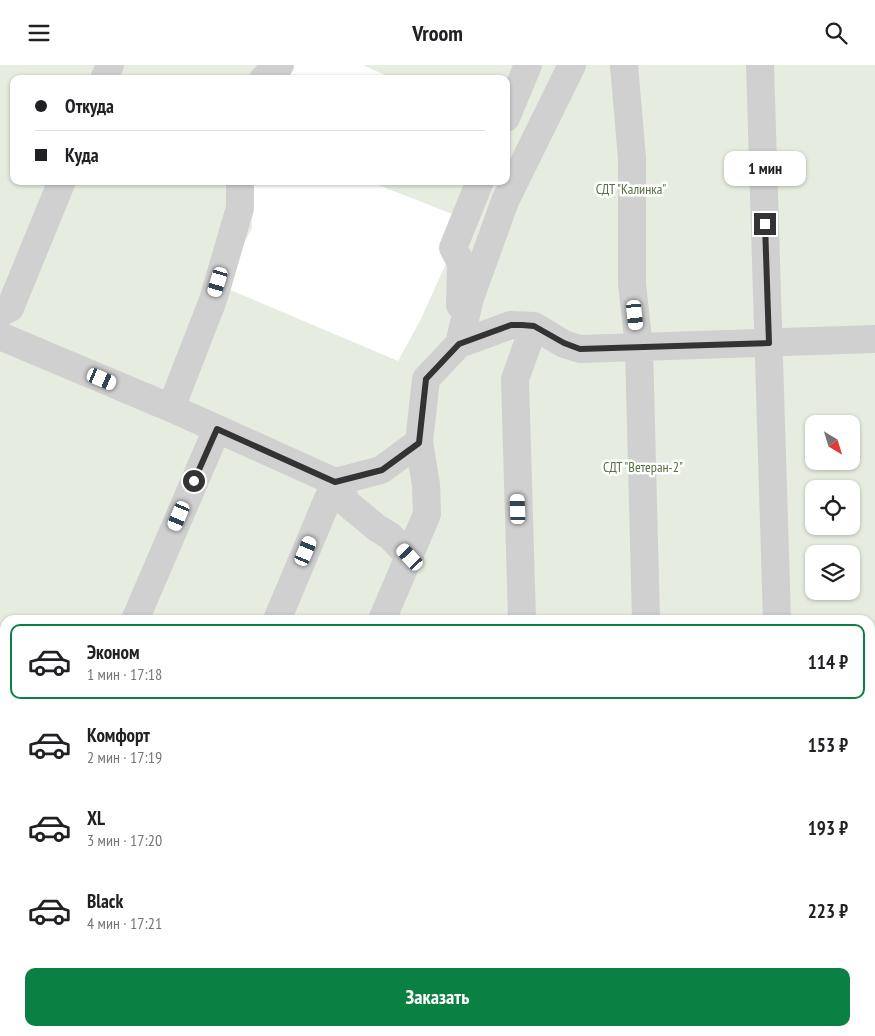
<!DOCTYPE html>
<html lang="ru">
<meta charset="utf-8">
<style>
body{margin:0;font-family:"PT Sans Narrow",sans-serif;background:#f2f2f2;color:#202124;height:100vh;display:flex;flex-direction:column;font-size:19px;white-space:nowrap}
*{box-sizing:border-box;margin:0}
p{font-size:16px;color:#757577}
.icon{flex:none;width:28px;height:28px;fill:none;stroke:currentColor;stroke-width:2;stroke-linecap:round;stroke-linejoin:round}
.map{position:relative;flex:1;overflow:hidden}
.details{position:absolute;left:0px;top:550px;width:875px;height:421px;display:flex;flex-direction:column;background:#fff;border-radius:15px 15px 0 0;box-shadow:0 1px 4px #0004}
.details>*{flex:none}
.banner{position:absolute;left:10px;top:10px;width:500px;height:110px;border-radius:10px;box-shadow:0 1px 4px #0004;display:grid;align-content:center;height:110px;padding:0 25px;background:#fff}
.needle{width:32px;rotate:142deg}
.fabs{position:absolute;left:805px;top:350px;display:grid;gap:10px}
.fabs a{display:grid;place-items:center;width:55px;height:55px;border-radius:10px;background:#fff;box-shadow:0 1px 4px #0004;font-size:25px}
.end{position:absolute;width:22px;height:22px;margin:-11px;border:6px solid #333;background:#fff;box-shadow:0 0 0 2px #fff}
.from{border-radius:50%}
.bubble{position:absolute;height:35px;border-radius:10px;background:#fff;box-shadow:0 1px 4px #0004;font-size:16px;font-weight:800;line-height:35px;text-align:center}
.car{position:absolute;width:15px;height:30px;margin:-15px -8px;border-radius:6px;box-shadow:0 0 4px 1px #0007;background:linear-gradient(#fff 24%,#345 0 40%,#fff 0 76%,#345 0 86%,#fff 0)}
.banner b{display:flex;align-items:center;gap:18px;height:48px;font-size:19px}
.banner b+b{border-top:1px solid #e0e0e0}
.banner i{width:12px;height:12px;background:#202124}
ul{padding:9px 0 0;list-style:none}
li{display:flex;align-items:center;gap:15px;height:75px;margin:0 10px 8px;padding:0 15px;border:2px solid transparent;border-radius:10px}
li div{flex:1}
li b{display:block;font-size:19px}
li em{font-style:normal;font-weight:800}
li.current{border-color:#0b8043}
li>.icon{width:45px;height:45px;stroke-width:1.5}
.primary-button{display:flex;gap:10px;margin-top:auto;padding:10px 25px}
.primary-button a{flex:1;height:58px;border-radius:10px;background:#0b8043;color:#fff;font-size:20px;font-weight:800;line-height:58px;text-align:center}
header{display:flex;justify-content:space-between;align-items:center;height:65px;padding:0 25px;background:#fff;font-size:22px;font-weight:800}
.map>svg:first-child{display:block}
.green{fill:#e6ecdf;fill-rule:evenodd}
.building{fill:#1a1a1a}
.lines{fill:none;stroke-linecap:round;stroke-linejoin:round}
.minor{stroke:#d0d0d0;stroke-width:28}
.route{stroke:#333;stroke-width:6}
.labels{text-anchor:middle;stroke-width:5;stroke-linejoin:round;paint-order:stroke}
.park-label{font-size:14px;fill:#56703f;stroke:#fff}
</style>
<header><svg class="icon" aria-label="menu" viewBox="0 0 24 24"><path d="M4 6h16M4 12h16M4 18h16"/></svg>Vroom<svg class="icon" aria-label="search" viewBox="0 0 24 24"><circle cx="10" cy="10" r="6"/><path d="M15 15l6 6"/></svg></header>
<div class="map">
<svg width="875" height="971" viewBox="0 0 875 971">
<rect width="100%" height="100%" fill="#fff"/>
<path class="green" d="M 0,0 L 294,0 L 277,9 L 274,14 L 14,14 L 14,116 L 249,116 L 252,163 L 221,221 L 398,296 L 421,254 L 483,116 L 506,116 L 506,65 L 536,0 L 875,0 L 875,971 L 0,971 ZM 814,359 L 851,359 L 851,396 L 814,396 ZM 814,424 L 851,424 L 851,461 L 814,461 ZM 814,489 L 851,489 L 851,526 L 814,526 ZM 5,555 L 870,555 L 870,966 L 5,966 Z
M 363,0 L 528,0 L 506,53 L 506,14 L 393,14 Z
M 368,116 L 480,116 L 465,154 Z"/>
<path class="building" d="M 221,966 L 276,966 L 275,971 L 220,971 Z"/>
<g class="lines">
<path class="minor" d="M 624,0 L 632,93 L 632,219 L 639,282 L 646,555
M 760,0 L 777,555
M 104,14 L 110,0
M 263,14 L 280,0
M 506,53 L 528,0
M 460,240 L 461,198 L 453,183 L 480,116
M 0,248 L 10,243 L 62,116
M 0,271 L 171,343 L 335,417 L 381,405 L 419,377 L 426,314 L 459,279 L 511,260 L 534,261 L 564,279 L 580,284 L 875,274
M 459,279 L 470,233 L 505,136 L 572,0
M 171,343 L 213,235 L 240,143 L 240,116
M 135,555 L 217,364
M 277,555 L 335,417 L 348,439 L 377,463 L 390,471 L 410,492
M 382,555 L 427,449 L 426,420 L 419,377
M 522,555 L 515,314 L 534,261
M 0,868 L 5,857
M 0,931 L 5,932
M 191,966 L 204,968
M 402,966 L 403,971
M 535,966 L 535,971
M 657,966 L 657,971
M 788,966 L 788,971"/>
</g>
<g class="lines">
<path class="route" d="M 194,416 L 217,364 L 335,417 L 382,405 L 419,378 L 426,314 L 459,279 L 511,260 L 522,260 L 534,261 L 564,278 L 580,284 L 769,278 L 765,159"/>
</g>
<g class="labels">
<g class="park-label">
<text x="631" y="129">СДТ "Калинка"</text>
<text x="643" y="407">СДТ "Ветеран-2"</text>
</g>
</g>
</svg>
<div class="fabs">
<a><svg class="needle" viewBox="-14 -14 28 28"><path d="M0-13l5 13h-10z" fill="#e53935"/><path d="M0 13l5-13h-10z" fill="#757577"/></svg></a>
<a><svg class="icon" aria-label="locate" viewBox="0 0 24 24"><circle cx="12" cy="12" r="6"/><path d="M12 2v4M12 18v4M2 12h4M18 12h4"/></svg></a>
<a><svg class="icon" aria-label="layers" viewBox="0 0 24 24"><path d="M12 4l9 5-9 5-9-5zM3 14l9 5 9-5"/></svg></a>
</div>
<i class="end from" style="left:194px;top:416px"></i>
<i class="end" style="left:765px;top:159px"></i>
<div class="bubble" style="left:724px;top:86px;width:82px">1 мин</div>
<i class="car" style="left:218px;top:217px;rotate:197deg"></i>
<i class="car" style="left:635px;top:250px;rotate:174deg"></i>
<i class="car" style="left:102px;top:314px;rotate:113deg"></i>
<i class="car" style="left:518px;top:444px;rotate:358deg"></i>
<i class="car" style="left:179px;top:451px;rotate:203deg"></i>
<i class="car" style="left:306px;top:486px;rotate:23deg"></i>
<i class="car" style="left:410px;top:492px;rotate:317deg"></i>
<div class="banner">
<b><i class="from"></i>Откуда</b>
<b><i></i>Куда</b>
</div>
<section class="details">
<ul>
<li class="current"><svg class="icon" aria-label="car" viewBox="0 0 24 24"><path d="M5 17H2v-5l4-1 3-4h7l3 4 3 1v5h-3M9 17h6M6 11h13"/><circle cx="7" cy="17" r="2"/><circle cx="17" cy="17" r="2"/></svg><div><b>Эконом</b><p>1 мин · 17:18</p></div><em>114 ₽</em></li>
<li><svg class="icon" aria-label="car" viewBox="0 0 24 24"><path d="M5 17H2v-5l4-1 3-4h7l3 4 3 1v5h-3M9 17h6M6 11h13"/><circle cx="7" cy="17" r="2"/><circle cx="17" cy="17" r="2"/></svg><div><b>Комфорт</b><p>2 мин · 17:19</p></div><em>153 ₽</em></li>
<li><svg class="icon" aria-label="car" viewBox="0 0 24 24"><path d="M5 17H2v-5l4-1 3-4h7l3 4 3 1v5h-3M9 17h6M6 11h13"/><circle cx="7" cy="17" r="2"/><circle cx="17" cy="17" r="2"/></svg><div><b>XL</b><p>3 мин · 17:20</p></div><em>193 ₽</em></li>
<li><svg class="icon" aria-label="car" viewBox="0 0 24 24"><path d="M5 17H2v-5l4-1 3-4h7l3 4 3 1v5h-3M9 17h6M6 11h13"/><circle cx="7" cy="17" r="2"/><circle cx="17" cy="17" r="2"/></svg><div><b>Black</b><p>4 мин · 17:21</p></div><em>223 ₽</em></li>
</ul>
<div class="primary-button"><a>Заказать</a></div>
</section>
</div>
